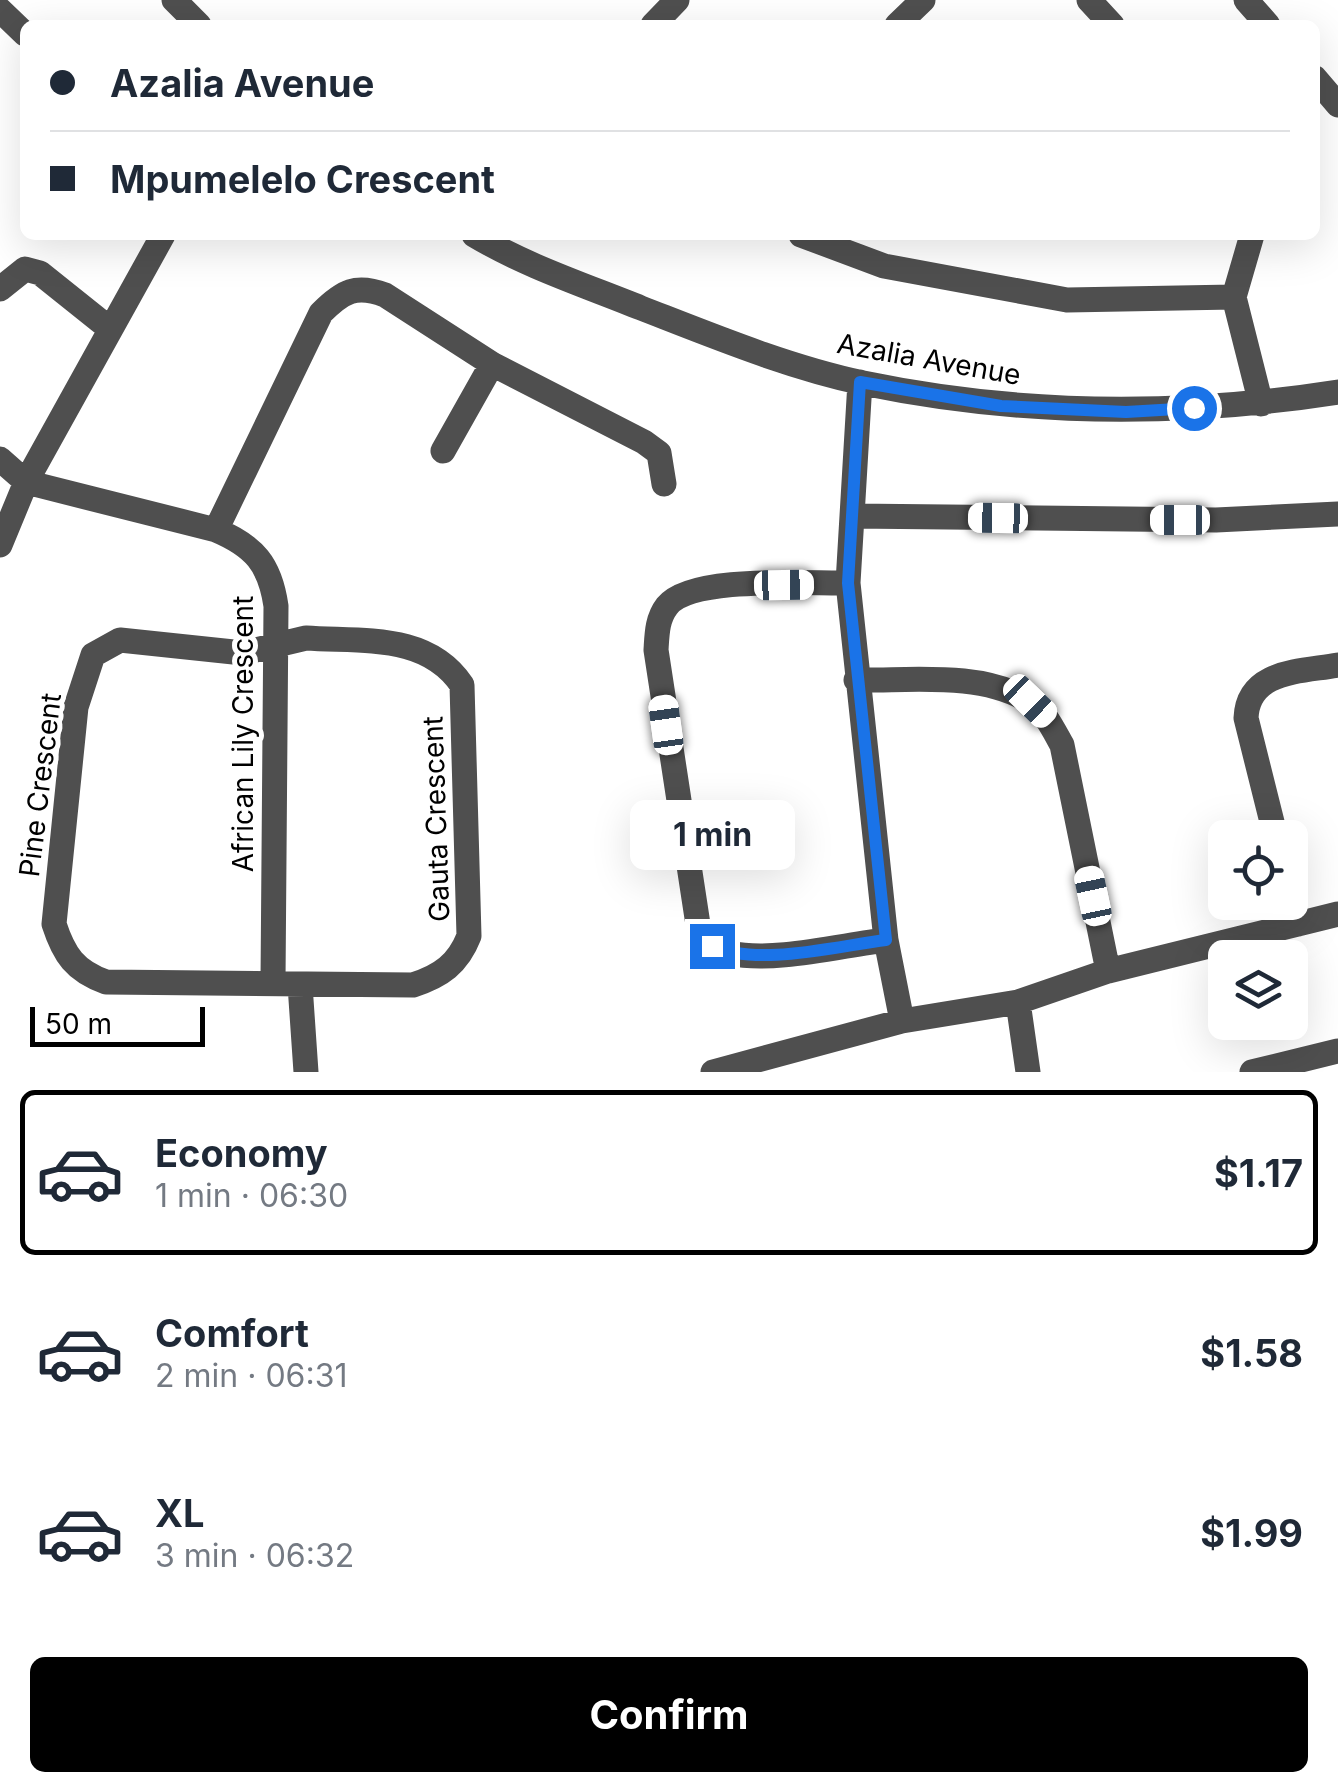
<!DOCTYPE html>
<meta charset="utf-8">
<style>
body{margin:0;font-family:Inter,sans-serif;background:#f2f2f3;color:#1f2937;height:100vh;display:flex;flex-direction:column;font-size:38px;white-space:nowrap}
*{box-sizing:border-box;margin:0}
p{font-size:32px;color:#747a83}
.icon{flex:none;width:55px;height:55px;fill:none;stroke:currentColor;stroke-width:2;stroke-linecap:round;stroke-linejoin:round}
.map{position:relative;height:1072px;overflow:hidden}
.panel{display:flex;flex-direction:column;background:#fff;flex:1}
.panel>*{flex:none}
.guide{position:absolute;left:20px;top:20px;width:1300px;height:220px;border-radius:15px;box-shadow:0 10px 40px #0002;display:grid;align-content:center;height:220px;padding:0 30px;background:#fff}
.tools{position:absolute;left:1208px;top:820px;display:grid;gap:20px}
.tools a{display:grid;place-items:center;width:100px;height:100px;border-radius:15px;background:#fff;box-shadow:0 10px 40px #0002;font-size:50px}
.scale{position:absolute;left:30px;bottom:25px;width:175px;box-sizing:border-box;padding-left:10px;border:5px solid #000;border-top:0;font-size:28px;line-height:35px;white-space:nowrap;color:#000;-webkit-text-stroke:8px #fff;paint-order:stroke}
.end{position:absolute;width:45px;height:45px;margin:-22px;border:12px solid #1a73e8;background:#fff;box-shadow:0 0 0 5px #fff}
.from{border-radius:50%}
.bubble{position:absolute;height:70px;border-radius:15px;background:#fff;box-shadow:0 10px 40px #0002;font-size:32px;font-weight:700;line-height:70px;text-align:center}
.car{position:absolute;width:30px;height:60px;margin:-30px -15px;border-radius:12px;box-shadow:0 0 8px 2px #0007;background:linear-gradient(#fff 24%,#345 0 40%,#fff 0 76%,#345 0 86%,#fff 0)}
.guide b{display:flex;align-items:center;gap:35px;height:95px;font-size:38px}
.guide b+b{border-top:2px solid #e0e1e3}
.guide i{width:25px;height:25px;background:#1f2937}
ul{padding:18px 0 0;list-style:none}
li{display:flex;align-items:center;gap:30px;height:165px;margin:0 20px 15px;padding:0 10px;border:5px solid transparent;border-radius:15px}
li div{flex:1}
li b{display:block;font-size:38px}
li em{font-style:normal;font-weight:700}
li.selected{border-color:#000}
li>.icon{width:90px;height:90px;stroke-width:1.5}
.cta{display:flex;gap:20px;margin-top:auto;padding:20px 30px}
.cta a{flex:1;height:115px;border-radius:15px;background:#000;color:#fff;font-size:40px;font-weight:700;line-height:115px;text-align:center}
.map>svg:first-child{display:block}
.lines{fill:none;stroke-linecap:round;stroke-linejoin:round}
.minor{stroke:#4f4f4f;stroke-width:25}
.route{stroke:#1a73e8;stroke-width:12}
.labels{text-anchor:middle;stroke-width:10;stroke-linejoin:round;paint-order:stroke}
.street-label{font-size:28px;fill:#000;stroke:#fff}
</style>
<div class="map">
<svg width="1338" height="1072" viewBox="0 0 1338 1072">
<rect width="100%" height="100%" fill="#fff"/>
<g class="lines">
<path class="minor" d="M 174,0 L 199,25
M 1089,0 L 1112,25
M 1246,0 L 1268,25
M 0,10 L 25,34
M 653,25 L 677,0
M 897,25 L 923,0
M 1315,78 L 1338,105
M 474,235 C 526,266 584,285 641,308 C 713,336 788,367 863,383 C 1022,416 1178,417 1338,392
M 801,235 L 884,266 L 1067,300 L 1234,297
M 1252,235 L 1234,297 L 1261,404
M 0,289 L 25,269 L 40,273 L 110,329
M 860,382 L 848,583 L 886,940 L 902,1021
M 443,451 L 492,364
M 0,459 L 26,482 L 216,530 C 254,546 270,564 276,606 L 273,982
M 853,516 L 1216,520 L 1338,514
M 216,530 L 321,313 C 343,291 356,284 385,295 L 492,364 L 644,442 L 659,453 L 664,484
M 0,545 L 26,482 L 163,235
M 848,583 C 809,584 691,575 667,606 C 657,619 657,634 656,650 L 699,931 C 708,941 716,951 730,953 C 773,963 842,945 886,940
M 306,638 C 363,642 427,633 462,685 L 469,936 C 458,964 441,976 413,985 L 106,982 C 75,971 64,955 54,924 L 76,707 L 93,655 L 120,640 L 243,653 Z
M 856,680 C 909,681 981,671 1029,701 C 1045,711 1053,729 1062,745 L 1108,971
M 1276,838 L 1246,718 C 1248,670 1300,672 1338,665
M 1290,892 L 1298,924
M 300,985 L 306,1072
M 1018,1002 L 1028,1072
M 713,1072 L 902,1021 L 1018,1002 L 1108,971 L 1338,914
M 1252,1072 L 1338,1051"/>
</g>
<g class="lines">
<path class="route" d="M 712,946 C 757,967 837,946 886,940 L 848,583 L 860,382 L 1001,406 L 1126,412 L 1194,408"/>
</g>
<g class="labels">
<g class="street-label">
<text transform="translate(929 359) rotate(10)" y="10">Azalia Avenue</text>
<text transform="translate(243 734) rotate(-90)" y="10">African Lily Crescent</text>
<text transform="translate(40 785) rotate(-83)" y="10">Pine Crescent</text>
<text transform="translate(436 819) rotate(-92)" y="10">Gauta Crescent</text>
</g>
</g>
</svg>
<div class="tools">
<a><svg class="icon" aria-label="locate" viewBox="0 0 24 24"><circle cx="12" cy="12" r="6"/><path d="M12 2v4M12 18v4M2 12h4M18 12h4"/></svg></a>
<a><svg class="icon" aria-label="layers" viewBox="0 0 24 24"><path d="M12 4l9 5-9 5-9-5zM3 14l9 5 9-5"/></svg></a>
</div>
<div class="scale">50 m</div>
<i class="end from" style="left:1194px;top:408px"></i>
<i class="end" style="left:712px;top:946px"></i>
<div class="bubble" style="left:630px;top:800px;width:165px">1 min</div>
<i class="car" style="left:998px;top:518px;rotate:271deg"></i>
<i class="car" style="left:1180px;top:520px;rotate:270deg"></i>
<i class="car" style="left:784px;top:585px;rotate:89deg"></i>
<i class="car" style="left:1030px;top:701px;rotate:134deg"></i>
<i class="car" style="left:666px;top:725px;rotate:352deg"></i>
<i class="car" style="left:1093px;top:896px;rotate:348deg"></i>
<div class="guide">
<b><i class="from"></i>Azalia Avenue</b>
<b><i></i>Mpumelelo Crescent</b>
</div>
</div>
<section class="panel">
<ul>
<li class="selected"><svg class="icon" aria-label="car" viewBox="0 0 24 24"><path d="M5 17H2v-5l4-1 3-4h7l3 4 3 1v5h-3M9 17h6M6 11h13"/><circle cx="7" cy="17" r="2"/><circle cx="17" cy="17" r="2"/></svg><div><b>Economy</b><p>1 min · 06:30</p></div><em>$1.17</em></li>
<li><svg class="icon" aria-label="car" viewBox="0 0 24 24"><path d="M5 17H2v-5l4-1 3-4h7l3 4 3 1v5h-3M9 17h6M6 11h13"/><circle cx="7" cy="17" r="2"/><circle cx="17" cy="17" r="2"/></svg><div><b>Comfort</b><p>2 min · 06:31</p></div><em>$1.58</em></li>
<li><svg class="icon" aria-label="car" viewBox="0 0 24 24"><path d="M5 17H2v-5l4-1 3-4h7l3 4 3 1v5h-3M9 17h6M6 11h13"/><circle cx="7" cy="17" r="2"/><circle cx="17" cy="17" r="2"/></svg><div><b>XL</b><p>3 min · 06:32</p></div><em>$1.99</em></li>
</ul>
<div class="cta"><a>Confirm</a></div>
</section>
